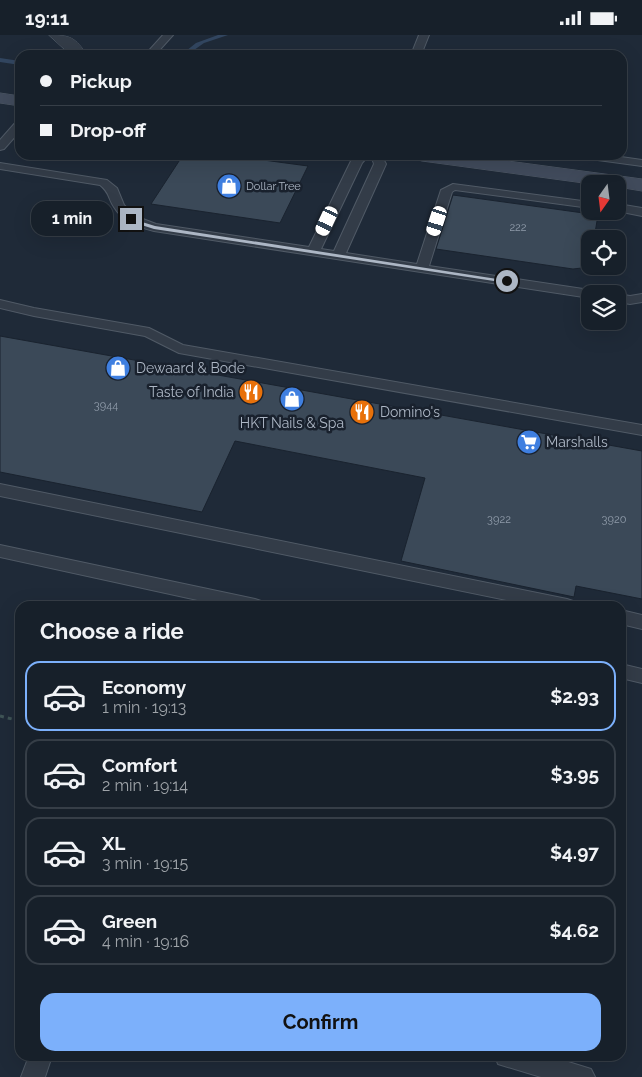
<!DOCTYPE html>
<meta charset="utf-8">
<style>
body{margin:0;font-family:Raleway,sans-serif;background:#202832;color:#f1f3f6;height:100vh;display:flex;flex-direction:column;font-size:19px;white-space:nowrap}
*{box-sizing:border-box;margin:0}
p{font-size:16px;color:#9ea3a8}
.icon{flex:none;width:28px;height:28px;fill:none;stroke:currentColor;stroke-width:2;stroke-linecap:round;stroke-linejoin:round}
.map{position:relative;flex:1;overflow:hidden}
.sheet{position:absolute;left:15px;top:566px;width:611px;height:460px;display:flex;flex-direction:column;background:#17202a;border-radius:15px;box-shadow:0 5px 20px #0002,0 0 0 1px #363e47}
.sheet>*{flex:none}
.top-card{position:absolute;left:15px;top:15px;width:612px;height:110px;border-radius:15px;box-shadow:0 5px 20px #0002,0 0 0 1px #363e47;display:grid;align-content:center;height:110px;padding:0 25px;background:#17202a}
.needle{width:32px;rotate:194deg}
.controls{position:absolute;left:581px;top:140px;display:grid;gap:10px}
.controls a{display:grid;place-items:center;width:45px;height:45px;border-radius:10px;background:#17202a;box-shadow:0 5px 20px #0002,0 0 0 1px #363e47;font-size:25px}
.end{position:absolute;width:22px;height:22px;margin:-11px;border:6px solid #adb7c5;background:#111;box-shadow:0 0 0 2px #111}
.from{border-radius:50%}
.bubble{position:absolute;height:35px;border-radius:15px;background:#17202a;box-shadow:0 5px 20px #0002,0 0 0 1px #363e47;font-size:16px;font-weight:700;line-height:35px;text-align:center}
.car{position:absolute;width:15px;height:30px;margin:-15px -8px;border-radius:6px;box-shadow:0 0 4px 1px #0007;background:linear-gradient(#fff 24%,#345 0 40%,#fff 0 76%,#345 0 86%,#fff 0)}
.top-card b{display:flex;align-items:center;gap:18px;height:48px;font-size:19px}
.top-card b+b{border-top:1px solid #363e47}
.top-card i{width:12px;height:12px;background:#f1f3f6}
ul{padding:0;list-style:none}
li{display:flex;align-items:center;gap:15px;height:70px;margin:0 10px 8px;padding:0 15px;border:2px solid #363e47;border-radius:15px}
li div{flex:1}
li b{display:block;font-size:19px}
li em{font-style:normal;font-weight:700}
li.on{border-color:#7cb0fb}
li>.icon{width:45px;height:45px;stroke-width:1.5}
h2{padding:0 25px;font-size:22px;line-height:60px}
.button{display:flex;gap:10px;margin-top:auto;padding:10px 25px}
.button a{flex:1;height:58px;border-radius:15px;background:#7cb0fb;color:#111;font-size:20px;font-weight:700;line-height:58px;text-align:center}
.status{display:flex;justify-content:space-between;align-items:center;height:35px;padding:0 25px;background:#17202a;direction:ltr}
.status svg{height:14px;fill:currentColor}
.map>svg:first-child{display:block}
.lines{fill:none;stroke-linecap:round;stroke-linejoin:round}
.stream{fill:#324660;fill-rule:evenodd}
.building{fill:#3b4958;stroke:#1a232f}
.lane-casing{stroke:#505a66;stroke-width:2}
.street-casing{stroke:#505a66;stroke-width:1}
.secondary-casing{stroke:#505a66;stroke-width:1}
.path{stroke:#3f5456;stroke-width:3;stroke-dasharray:4 4;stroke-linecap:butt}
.lane{fill:#333c48;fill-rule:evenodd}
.street{fill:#333c48;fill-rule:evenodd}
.secondary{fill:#414b5c;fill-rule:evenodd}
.route{fill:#adb7c5}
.labels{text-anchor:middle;stroke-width:5;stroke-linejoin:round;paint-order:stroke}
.far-poi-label{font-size:11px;fill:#adb7c5;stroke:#19212d;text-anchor:start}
.number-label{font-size:11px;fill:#909caa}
.poi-label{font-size:14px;fill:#adb7c5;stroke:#19212d;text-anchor:start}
</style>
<div class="status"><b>19:11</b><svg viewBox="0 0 49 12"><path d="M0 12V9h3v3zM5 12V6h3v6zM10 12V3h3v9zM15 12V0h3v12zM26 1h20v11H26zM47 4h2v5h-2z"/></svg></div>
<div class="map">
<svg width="642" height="1042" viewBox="0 0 642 1042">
<rect width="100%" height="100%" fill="#1f2a38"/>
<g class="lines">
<path class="stream" d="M 218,0 L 228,0 L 204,8 L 187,20 L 181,20 L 196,8 Z
M 0,23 L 20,26 L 20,30 L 0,27 Z"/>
</g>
<path class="building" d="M 183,120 L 226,120 L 308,131 L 280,188 L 151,169 Z
M 453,160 L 598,180 L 594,204 L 590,204 L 590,232 L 573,234 L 436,214 Z
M 0,301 L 642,416 L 642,564 L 576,551 L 574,562 L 401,526 L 425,443 L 235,406 L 202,477 L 0,437 Z"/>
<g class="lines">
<defs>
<path id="lane" d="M 163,0 L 173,0 L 155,20 L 145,20 Z
M 419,0 L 429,0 L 421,20 L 411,20 Z
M 20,86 L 20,96 L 4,114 L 0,115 L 0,105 L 16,87 Z
M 357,120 L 369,120 L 362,128 L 321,214 L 334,216 L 374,129 L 371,120 L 381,120 L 386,129 L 346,218 L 417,229 L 441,155 L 453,149 L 590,167 L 590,173 L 455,155 L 452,157 L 429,231 L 590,255 L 596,259 L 590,259 L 590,263 L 154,196 C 138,192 123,187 114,172 C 108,163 110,158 100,150 L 0,134 L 0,128 L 107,145 L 117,153 L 124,170 L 135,181 L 156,189 L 309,212 L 351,126 Z
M 578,120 L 607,120 L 642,125 L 642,131 L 583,123 Z
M 618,169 L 642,173 L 642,181 L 617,176 Z
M 618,259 L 630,261 L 642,259 L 642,267 L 630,269 L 618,267 Z
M 0,265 L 34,273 L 149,293 L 183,310 L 642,390 L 642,400 L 179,318 L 145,301 L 34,281 L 0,273 Z
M 0,449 L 567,564 L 573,566 L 575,571 L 536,571 L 0,461 Z
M 0,510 L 255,564 L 261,566 L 263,571 L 225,571 L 0,522 Z
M 621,575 L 642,580 L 642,594 L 621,589 Z
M 621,629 L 642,634 L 642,648 L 621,643 Z
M 29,1021 L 52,1021 L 45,1042 L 21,1042 Z
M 495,1021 L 549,1021 L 591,1034 L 595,1042 L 541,1042 L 498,1029 Z"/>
<path id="street" d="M 49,0 C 70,0 75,2 87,20 L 71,20 Z"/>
<path id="secondary" d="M 0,58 L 20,61 L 20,71 L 0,68 Z
M 413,120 L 463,120 L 642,144 L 642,156 L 618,152 L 618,149 L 591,149 L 422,126 L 415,124 Z"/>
</defs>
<use href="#lane" class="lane-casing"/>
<use href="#street" class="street-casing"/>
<use href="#secondary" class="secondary-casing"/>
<path class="path" d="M 0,681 L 20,686"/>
<use href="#lane" class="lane"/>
<use href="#street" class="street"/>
<use href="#secondary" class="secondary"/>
</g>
<path class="route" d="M 129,183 L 155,191 L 510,246 L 507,248 L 154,194 L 129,186 Z"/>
<defs>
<symbol id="shop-disc" viewBox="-11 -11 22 22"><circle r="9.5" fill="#3f7fe0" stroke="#19212d"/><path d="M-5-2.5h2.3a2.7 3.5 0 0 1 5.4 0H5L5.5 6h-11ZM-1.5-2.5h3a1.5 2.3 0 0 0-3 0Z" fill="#fff"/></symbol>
<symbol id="restaurant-disc" viewBox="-11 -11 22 22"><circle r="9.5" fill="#e8710a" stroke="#19212d"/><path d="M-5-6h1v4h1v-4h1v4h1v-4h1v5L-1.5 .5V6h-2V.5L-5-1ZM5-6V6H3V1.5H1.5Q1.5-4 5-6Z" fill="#fff"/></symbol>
<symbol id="supermarket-disc" viewBox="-11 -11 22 22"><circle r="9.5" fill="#3f7fe0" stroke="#19212d"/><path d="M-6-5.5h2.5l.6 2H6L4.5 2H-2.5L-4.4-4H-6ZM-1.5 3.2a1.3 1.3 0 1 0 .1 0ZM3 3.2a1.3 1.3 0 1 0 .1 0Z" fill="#fff"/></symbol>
</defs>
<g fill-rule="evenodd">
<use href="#shop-disc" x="215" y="137" width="28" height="28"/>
<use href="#shop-disc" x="104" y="319" width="28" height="28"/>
<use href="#restaurant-disc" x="237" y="343" width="28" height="28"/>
<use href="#shop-disc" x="278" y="350" width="28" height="28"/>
<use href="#restaurant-disc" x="348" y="363" width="28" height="28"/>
<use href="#supermarket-disc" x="515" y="393" width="28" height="28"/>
</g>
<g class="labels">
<g class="far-poi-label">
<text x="246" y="155">Dollar Tree</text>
</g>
<g class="number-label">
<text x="518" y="196">222</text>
<text x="106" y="374">3944</text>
<text x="499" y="488">3922</text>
<text x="614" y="488">3920</text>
</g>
<g class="poi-label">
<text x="136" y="338">Dewaard &amp; Bode</text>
<text x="234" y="362" text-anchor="end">Taste of India</text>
<text x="380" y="382">Domino's</text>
<text x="292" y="393" text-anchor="middle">HKT Nails &amp; Spa</text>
<text x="546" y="412">Marshalls</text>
</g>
</g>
</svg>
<div class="controls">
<a><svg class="needle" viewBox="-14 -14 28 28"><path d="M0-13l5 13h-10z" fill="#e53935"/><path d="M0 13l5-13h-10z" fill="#9ea3a8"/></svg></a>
<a><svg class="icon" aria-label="locate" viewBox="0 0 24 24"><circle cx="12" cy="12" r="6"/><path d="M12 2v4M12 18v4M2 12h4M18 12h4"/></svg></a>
<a><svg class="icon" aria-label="layers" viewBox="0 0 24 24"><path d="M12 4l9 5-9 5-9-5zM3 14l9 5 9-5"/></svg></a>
</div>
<i class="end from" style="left:507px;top:246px"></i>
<i class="end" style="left:131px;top:184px"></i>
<div class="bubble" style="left:31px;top:166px;width:82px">1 min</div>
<i class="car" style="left:327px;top:186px;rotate:205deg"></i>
<i class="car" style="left:437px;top:186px;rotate:198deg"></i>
<div class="top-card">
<b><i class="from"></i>Pickup</b>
<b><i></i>Drop-off</b>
</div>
<section class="sheet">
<h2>Choose a ride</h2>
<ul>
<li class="on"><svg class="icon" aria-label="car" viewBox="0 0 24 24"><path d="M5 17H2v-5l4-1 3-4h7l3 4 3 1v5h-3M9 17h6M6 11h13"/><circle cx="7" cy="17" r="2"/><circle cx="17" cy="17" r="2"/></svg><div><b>Economy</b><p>1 min · 19:13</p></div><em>$2.93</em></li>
<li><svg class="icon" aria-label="car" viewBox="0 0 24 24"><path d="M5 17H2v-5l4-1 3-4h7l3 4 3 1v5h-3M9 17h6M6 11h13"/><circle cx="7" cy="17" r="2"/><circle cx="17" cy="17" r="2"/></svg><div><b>Comfort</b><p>2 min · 19:14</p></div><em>$3.95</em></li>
<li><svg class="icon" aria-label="car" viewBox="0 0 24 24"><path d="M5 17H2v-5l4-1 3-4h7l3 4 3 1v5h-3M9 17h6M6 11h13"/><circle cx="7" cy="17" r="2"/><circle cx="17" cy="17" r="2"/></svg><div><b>XL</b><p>3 min · 19:15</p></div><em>$4.97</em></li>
<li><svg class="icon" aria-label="car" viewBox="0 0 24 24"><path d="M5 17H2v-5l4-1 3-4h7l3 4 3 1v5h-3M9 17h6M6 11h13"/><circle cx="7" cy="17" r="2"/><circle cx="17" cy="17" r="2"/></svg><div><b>Green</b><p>4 min · 19:16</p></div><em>$4.62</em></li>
</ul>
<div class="button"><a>Confirm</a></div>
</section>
</div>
